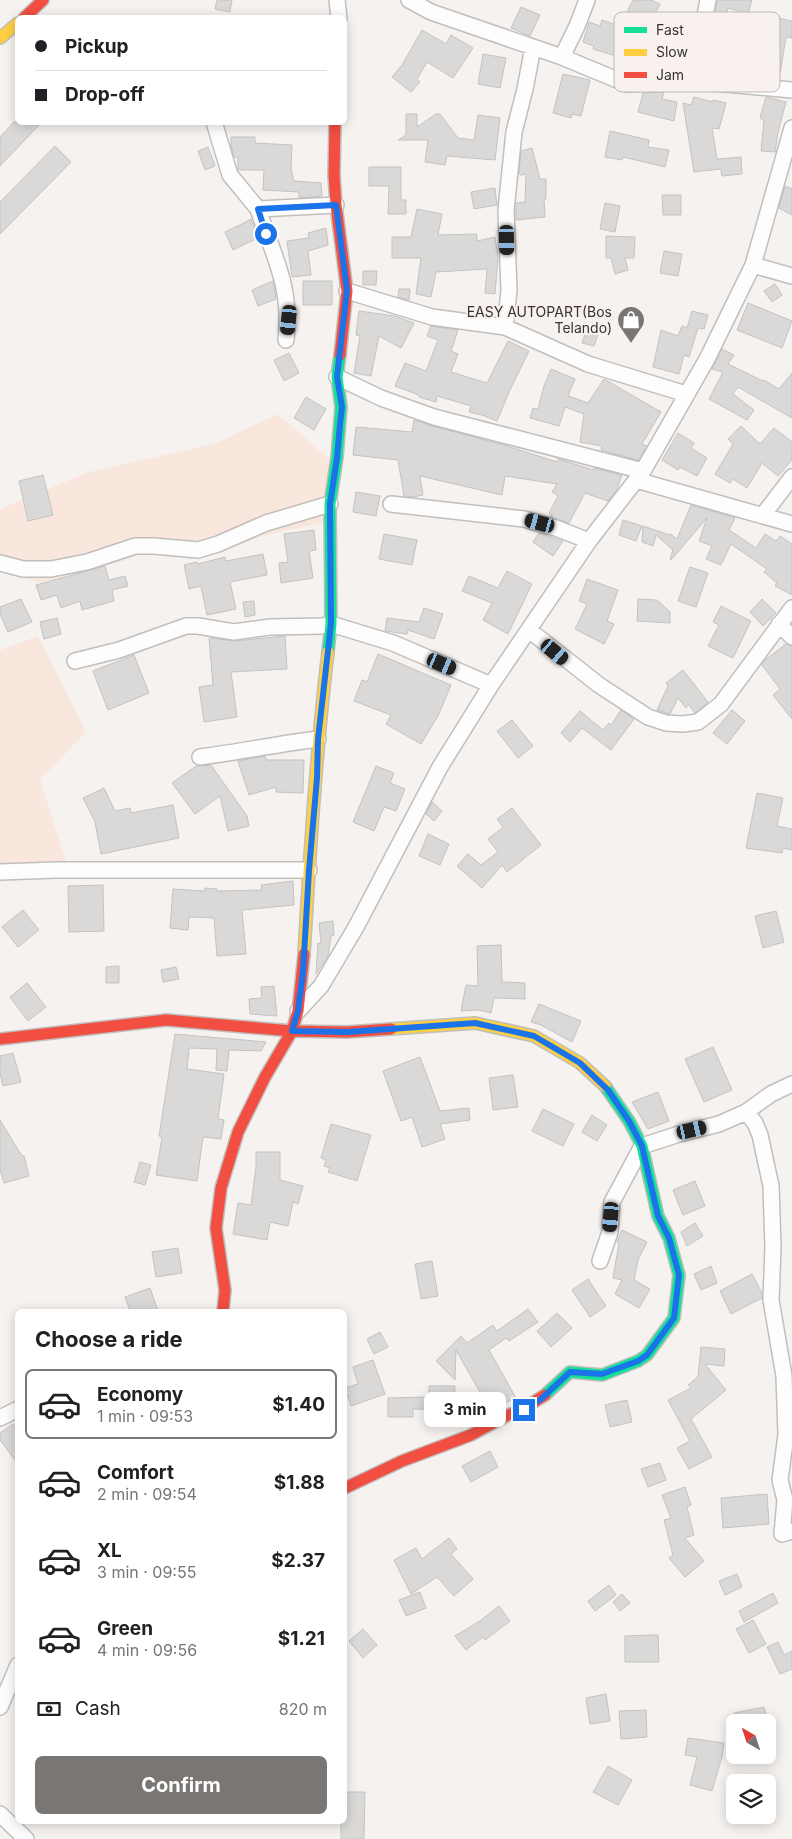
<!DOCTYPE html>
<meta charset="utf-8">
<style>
body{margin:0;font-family:Inter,sans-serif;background:#f2f2f2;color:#202124;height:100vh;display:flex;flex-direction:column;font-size:19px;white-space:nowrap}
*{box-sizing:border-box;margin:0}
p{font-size:16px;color:#757577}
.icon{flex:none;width:28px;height:28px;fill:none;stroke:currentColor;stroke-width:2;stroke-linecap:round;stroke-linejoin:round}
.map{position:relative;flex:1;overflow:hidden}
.sheet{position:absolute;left:15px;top:1309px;width:332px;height:515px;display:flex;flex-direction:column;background:#fff;border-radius:8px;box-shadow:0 2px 12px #0003}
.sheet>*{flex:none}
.top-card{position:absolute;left:15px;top:15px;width:332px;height:110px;border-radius:8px;box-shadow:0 2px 12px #0003;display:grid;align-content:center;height:110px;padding:0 20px;background:#fff}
.needle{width:32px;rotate:321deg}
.fabs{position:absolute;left:726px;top:1714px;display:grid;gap:10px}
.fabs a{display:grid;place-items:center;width:50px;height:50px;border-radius:8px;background:#fff;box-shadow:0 2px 12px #0003;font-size:25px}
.end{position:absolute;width:22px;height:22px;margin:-11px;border:6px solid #1a73e8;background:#fff;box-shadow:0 0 0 2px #fff}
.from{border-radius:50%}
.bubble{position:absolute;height:35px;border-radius:8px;background:#fff;box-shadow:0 2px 12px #0003;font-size:16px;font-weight:700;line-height:35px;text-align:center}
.car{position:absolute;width:15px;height:30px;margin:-15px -8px;border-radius:6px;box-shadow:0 0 4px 1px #0007;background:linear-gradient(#222 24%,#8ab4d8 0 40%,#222 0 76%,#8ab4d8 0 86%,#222 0)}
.top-card b{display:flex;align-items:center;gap:18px;height:48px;font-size:19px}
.top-card b+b{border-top:1px solid #e0e0e0}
.top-card i{width:12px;height:12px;background:#202124}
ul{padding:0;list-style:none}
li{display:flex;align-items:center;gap:15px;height:70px;margin:0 10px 8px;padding:0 10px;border:2px solid transparent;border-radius:8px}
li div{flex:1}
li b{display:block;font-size:19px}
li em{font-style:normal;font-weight:700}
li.current{border-color:#797674}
li>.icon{width:45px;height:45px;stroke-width:1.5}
h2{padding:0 20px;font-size:22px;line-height:60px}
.pay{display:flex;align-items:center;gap:12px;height:55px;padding:0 20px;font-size:19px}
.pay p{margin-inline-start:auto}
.button{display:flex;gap:10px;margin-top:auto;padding:10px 20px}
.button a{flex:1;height:58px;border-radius:8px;background:#797674;color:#fff;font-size:20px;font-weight:700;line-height:58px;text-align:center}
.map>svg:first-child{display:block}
.green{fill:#f9e6dc}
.building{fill:#dad9d8;stroke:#c3c3c3}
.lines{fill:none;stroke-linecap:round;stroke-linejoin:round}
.street-casing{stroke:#c1bebc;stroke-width:18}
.fast-casing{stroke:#c1bebc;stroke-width:14}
.slow-casing{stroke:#c1bebc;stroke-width:14}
.jam-casing{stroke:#c1bebc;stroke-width:14}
.street{stroke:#fefdfd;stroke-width:15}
.fast{stroke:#16e098;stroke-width:11}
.slow{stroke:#ffcf43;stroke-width:11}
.jam{stroke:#f24e42;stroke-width:11}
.route{stroke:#1a73e8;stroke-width:6}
.labels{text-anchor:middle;stroke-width:4;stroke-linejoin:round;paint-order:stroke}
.poi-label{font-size:14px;fill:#363331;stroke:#f9f1ed;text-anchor:end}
.key{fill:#f9f1ed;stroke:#beb8b5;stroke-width:1}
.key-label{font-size:14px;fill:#363331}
</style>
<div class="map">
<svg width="792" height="1839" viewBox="0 0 792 1839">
<rect width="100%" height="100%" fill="#f6f2f0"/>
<path class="green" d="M 278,414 L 329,459 L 326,522 L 267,535 L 202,556 L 161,544 L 128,560 L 38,583 L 0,566 L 0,509 L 89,472 L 214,444 Z
M 38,636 L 86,732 L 40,780 L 69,871 L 0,879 L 0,650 Z"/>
<path class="building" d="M 217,0 L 232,0 L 230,12 L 215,9 Z
M 633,0 L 651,0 L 660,4 L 646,33 L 622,22 Z
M 717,0 L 752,0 L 748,14 L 728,8 L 722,33 L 744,40 L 742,49 L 765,52 L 773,17 L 792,21 L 792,38 L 786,37 L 780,74 L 736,67 L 735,72 L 721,68 L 722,65 L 706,61 Z
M 521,7 L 540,15 L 530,36 L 511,28 Z
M 602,20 L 625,28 L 616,56 L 593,49 L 594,46 L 583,42 L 589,22 L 600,26 Z
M 422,30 L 446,44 L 451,35 L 473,48 L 453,78 L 427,62 L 417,79 L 420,82 L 411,92 L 392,77 L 402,65 Z
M 483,54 L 506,58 L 500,88 L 478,84 Z
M 563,74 L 590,80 L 581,116 L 572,114 L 571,118 L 553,113 Z
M 664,92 L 662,99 L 677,102 L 674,121 L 638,112 L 643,93 Z
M 694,97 L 713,102 L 713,100 L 726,103 L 719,129 L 712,128 L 717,159 L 741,157 L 742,174 L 722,176 L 721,169 L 694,172 L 683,103 L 691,105 Z
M 766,97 L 786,102 L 778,132 L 775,152 L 761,151 L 764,120 L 760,118 Z
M 406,114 L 417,114 L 417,127 L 436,114 L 440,114 L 458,138 L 474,140 L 478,115 L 500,118 L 495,160 L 447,156 L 445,165 L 425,162 L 428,140 L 398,140 L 406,135 Z
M 14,122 L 42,122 L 0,166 L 0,137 Z
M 610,131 L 649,140 L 648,147 L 669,150 L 665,167 L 623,157 L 622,160 L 605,157 Z
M 231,137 L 255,137 L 255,143 L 292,145 L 291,169 L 294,181 L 321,183 L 322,196 L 299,198 L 299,192 L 263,190 L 264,170 L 238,170 L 238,157 L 234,157 L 231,145 Z
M 55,146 L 71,162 L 0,234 L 0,202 Z
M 208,147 L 215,166 L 205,170 L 198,151 Z
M 532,148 L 540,179 L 546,179 L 546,199 L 544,199 L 545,217 L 516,220 L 516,203 L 525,202 L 526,174 L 520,175 L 519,172 L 521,151 Z
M 369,167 L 401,167 L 401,200 L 406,200 L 406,214 L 388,214 L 389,186 L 369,186 Z
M 785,186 L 792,189 L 792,215 L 779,208 Z
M 495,188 L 497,205 L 474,209 L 471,192 Z
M 662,195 L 681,195 L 681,215 L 663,215 Z
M 605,203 L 620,206 L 615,232 L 600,229 Z
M 417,209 L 442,214 L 438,235 L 477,234 L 477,241 L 495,237 L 498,258 L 495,294 L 485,293 L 487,269 L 436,272 L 431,297 L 416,294 L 421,258 L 392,258 L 392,237 L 411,237 Z
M 251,219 L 258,238 L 233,250 L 225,232 L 237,226 L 238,228 L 238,226 Z
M 326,228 L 328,245 L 308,251 L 311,275 L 292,277 L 287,241 L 309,238 L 308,233 Z
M 606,236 L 635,237 L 634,258 L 625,258 L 628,270 L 615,274 L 611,258 L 606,258 Z
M 664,251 L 682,254 L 678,276 L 660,273 Z
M 363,271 L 377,271 L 376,285 L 363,285 Z
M 273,281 L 276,299 L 258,306 L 252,290 Z
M 303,281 L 332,281 L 332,305 L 303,305 Z
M 775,284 L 782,295 L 772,302 L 764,291 Z
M 399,289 L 410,289 L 409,300 L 398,297 Z
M 748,303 L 792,321 L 782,348 L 737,330 Z
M 359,311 L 395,316 L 414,323 L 401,348 L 379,336 L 371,376 L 354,373 L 360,336 L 356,335 Z
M 692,311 L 708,315 L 704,329 L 698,328 L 689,357 L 684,355 L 679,374 L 653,367 L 661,330 L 678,336 L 682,326 L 687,328 Z
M 588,325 L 600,329 L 594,346 L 582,343 Z
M 431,326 L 458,330 L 451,351 L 458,354 L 451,372 L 487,383 L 508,341 L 529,351 L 509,392 L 497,421 L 482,415 L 469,412 L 471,406 L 437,396 L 436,402 L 419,397 L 419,395 L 395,386 L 405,363 L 426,371 L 438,340 L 427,336 Z
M 722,349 L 734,355 L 728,364 L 763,381 L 764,380 L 779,389 L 792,373 L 792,418 L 738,387 L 733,394 L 754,410 L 747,420 L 709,399 L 723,372 L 712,369 Z
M 289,353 L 299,373 L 284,381 L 274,360 Z
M 551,369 L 575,379 L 568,396 L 588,403 L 604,379 L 661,412 L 642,444 L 647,446 L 638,460 L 601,450 L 602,446 L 580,442 L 584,414 L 565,407 L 559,426 L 530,418 L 533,408 L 538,409 L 544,386 Z
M 306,397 L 326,409 L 314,430 L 294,418 Z
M 414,420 L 432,426 L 504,445 L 557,462 L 558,459 L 594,470 L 594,468 L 622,475 L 617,489 L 608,501 L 585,493 L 569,523 L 550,517 L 552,514 L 549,513 L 558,496 L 552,492 L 557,484 L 505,476 L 502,495 L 420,476 L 423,495 L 413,497 L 404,496 L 398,460 L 353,455 L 356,427 L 412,432 Z
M 741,426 L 760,444 L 774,428 L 792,442 L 792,460 L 778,476 L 762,463 L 747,488 L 733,479 L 730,483 L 715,474 L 733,444 L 728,439 Z
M 678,433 L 694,443 L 691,448 L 707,458 L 697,476 L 680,467 L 678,470 L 662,460 Z
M 43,475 L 53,515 L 28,521 L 19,481 Z
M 356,492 L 380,496 L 376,516 L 353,512 Z
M 691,505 L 735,518 L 729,530 L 756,548 L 765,534 L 776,541 L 780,536 L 792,544 L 792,595 L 775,586 L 777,583 L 764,572 L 767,569 L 731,544 L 721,565 L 706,559 L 712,546 L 699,541 L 707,518 L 671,560 L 670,559 L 673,550 L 656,535 L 653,546 L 642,542 L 643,526 L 670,535 L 671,534 L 677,539 Z
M 623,520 L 642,526 L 636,541 L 619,535 Z
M 314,530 L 316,550 L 309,551 L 313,578 L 281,583 L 279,563 L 288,562 L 284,534 Z
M 539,533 L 563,541 L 553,556 L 533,542 Z
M 384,534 L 417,540 L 412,565 L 379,559 Z
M 263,554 L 267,575 L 230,582 L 236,609 L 207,615 L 201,586 L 189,589 L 184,565 L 197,562 L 198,564 L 225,557 L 226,561 Z
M 105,566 L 109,580 L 125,576 L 128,586 L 112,590 L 114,601 L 82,610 L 80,601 L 61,608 L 57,595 L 41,600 L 36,585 Z
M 690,567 L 708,573 L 696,607 L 678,601 Z
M 507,571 L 532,584 L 508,634 L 483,620 L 492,603 L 462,591 L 469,576 L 498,588 Z
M 587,579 L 618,590 L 607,621 L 614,624 L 604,644 L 575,629 L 587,604 L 579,601 Z
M 21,599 L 32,622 L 8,632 L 0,614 L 0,607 Z
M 638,599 L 657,600 L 670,612 L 670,623 L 637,621 Z
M 762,599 L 776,613 L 763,626 L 750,612 Z
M 254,601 L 255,615 L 245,617 L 243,602 Z
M 721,606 L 751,621 L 733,658 L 708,646 L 719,625 L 713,622 Z
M 424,608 L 443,614 L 434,639 L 408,630 L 407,634 L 385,631 L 387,618 L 419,622 Z
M 57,618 L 61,634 L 44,639 L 40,622 Z
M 285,636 L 287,669 L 231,672 L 237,717 L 204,722 L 199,687 L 213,685 L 209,638 L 235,641 Z
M 786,644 L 792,646 L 792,719 L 773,695 L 780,689 L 762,665 L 765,660 Z
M 378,654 L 451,685 L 438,716 L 421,744 L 386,724 L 391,715 L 354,701 L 362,680 L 367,682 Z
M 134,655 L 149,693 L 108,710 L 93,671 Z
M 683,670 L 708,702 L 695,713 L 689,705 L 686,708 L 678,698 L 670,714 L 657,710 L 668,686 L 666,683 Z
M 621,710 L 634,719 L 611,750 L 582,728 L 570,742 L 561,733 L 580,711 L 603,730 L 609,723 L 611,725 Z
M 732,710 L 745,721 L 727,744 L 713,733 Z
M 512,720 L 533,746 L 518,758 L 497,731 Z
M 265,756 L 267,760 L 304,760 L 303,793 L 276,792 L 276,787 L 249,795 L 238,761 Z
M 211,765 L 247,816 L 249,826 L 228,831 L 220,796 L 195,814 L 172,783 L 196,766 Z
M 376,766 L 394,773 L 390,783 L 405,789 L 396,811 L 384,807 L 374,831 L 353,822 Z
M 104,788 L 115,811 L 130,808 L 131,813 L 173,805 L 179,838 L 101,854 L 95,822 L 83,798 Z
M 757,793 L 783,798 L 777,826 L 792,829 L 792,850 L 783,848 L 782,853 L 746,848 Z
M 432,802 L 442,811 L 434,821 L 426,814 Z
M 512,808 L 541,845 L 507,872 L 502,865 L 482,888 L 457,866 L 468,854 L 481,865 L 498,852 L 488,839 L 503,827 L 497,819 Z
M 428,834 L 449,844 L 440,865 L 419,856 Z
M 293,881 L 294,905 L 242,910 L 246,954 L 217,956 L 214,918 L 189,917 L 188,930 L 170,928 L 173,889 L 205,891 L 205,888 L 217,889 L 217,891 L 262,890 L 261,885 Z
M 103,885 L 104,931 L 69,932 L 68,886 Z
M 23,910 L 39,930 L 18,947 L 2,927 Z
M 776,911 L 784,942 L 763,948 L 755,916 Z
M 333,921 L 334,935 L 331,936 L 328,956 L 316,974 L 318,943 L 321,944 L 319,923 Z
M 501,945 L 502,982 L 525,983 L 525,999 L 494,998 L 491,1013 L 478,1010 L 461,1011 L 466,985 L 478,986 L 477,946 Z
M 119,966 L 119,983 L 106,983 L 106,967 Z
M 176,967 L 179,979 L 163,982 L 161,970 Z
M 27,983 L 46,1007 L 28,1021 L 10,997 Z
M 274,986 L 277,1016 L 250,1014 L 249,999 L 262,998 L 261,987 Z
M 539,1004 L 581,1021 L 572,1042 L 541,1025 L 531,1022 Z
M 175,1034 L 266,1042 L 261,1051 L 229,1050 L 227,1071 L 216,1070 L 217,1049 L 189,1048 L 187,1069 L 224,1074 L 218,1119 L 224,1120 L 221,1139 L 203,1137 L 197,1181 L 156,1175 L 162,1137 L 159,1136 Z
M 713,1047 L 732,1090 L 704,1102 L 685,1059 Z
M 13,1053 L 21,1082 L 3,1086 L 0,1073 L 0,1056 Z
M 420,1057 L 440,1111 L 469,1108 L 470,1120 L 440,1124 L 445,1139 L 422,1147 L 412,1117 L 401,1121 L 383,1071 Z
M 513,1075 L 518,1107 L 493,1110 L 489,1078 Z
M 658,1092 L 669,1121 L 648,1129 L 632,1102 Z
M 543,1109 L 574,1124 L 563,1146 L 532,1131 Z
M 592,1115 L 607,1125 L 597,1141 L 582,1132 Z
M 0,1120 L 22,1156 L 24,1156 L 29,1176 L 4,1183 L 0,1169 Z
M 331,1124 L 371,1135 L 357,1181 L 328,1172 L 330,1168 L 324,1166 L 326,1160 L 321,1158 Z
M 256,1152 L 280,1152 L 280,1180 L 303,1186 L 298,1204 L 293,1202 L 288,1226 L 270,1222 L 267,1240 L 233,1234 L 238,1203 L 251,1205 L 256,1167 Z
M 140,1162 L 151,1165 L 145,1185 L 134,1182 Z
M 695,1181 L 705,1206 L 683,1215 L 673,1190 Z
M 695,1223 L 703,1236 L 687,1246 L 681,1232 Z
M 622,1230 L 647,1242 L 638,1260 L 634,1280 L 650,1289 L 639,1308 L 615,1294 L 622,1280 L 613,1278 L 619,1243 L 617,1242 Z
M 178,1248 L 182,1273 L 156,1277 L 152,1252 Z
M 432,1261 L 438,1296 L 421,1299 L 415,1264 Z
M 711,1266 L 717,1283 L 701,1290 L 694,1274 Z
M 752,1274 L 762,1293 L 762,1298 L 731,1314 L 720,1291 Z
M 588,1279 L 606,1306 L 590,1317 L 572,1290 Z
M 150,1288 L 158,1311 L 130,1311 L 125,1297 Z
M 528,1309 L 538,1322 L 509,1341 L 506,1338 L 489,1350 L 516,1398 L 490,1410 L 456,1350 L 455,1380 L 436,1361 L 461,1336 L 467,1343 L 493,1325 L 497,1331 Z
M 557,1313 L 572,1328 L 551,1347 L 537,1331 Z
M 380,1332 L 388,1347 L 374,1354 L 367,1339 Z
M 701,1347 L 725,1349 L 724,1366 L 705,1364 L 726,1390 L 691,1419 L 712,1457 L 689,1469 L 677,1448 L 690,1441 L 668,1400 L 691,1388 L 688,1385 L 698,1377 Z
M 373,1360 L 385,1394 L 351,1406 L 345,1388 L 358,1384 L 353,1367 Z
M 429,1386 L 455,1386 L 454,1410 L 413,1409 L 413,1417 L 388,1417 L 388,1398 L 429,1397 Z
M 627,1400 L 632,1422 L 610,1427 L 605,1405 Z
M 13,1424 L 18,1430 L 18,1464 L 0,1440 L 0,1433 Z
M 490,1451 L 498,1467 L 471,1482 L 462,1466 Z
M 660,1463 L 666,1480 L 648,1487 L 641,1469 Z
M 685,1487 L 691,1505 L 687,1507 L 694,1535 L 685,1538 L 704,1561 L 685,1577 L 669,1558 L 673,1555 L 664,1520 L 671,1518 L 662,1495 Z
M 767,1494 L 769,1524 L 723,1528 L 721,1498 Z
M 449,1538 L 457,1549 L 451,1554 L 473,1579 L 454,1596 L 437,1577 L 411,1594 L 394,1560 L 416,1548 L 422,1559 Z
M 737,1574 L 742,1587 L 725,1595 L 719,1581 Z
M 609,1585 L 616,1595 L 595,1611 L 588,1601 Z
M 420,1592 L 426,1608 L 406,1616 L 399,1600 Z
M 773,1593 L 778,1603 L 744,1622 L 739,1611 Z
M 622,1594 L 630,1603 L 620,1611 L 613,1602 Z
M 499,1606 L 510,1621 L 485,1640 L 483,1637 L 466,1650 L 455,1636 L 480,1621 Z
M 753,1620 L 766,1644 L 749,1653 L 736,1629 Z
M 363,1629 L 377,1645 L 363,1658 L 349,1641 Z
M 650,1635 L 658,1635 L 659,1662 L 625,1662 L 625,1636 Z
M 778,1642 L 784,1655 L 792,1651 L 792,1669 L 780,1674 L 767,1647 Z
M 606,1694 L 610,1721 L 590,1724 L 586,1698 Z
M 764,1707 L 768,1722 L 736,1722 L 734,1713 Z
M 646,1710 L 647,1737 L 621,1739 L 619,1711 Z
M 688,1738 L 724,1743 L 722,1757 L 712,1791 L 690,1785 L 697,1757 L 685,1755 Z
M 608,1766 L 632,1780 L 618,1805 L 593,1792 Z
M 345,1792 L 365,1792 L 364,1839 L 341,1839 L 341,1821 L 345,1821 Z"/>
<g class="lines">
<defs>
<path id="street" d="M 337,0 L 339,18
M 409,0 L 431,12 L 562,57 L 627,84 L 692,81 L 792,90
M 562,57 L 577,26 L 587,0
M 692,81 L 708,0
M 214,122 L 230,175 L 258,209 L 336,205
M 258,209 C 274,257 292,287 286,340
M 753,265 L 792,276
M 347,291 L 432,317 L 505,327 L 588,364 L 686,394
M 505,327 L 509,291 L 506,210 L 514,132 L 525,89 L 533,47
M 337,377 L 381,398 L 434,417 L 643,471
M 636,480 L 792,524
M 391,504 L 524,519 L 556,528 L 589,541
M 763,515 L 792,477
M 0,563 L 23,569 L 51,569 L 87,562 L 135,546 L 154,546 L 198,550 L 218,544 L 266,523 L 330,504
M 779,624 L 792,637
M 529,630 L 599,685 L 648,717 L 666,723 L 683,724 L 698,722 L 721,704 L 792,608
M 75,661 L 119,650 L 186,626 L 198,626 L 234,632 L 270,627 L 322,626 L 331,624 L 393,643 L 491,685
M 200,757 C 239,752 278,744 318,739
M 0,872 L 56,870 L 309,870
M 298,1011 L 321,986 L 356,927 L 440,767 L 491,685 L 589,541 L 643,471 L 707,359 L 753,265 L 792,128
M 746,1112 L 771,1094 L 792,1084
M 600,1261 L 610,1232 L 612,1202 L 642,1146 L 679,1134 L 719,1124 L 746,1112 L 755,1123 L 760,1135 L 771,1186 L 773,1247 L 771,1300 L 784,1376 L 786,1435 L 780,1480 L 785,1500 L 782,1534 L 792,1531
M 0,1418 L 18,1409
M 0,1707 L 18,1665
M 0,1814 L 26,1839"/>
<path id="fast" d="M 328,652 L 331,624 L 330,504 L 337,457 L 341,407 L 337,377 L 340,355
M 545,1395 L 570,1372 L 602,1375 L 638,1361 L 647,1355 L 674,1318 L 679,1275 L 669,1238 L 658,1216 L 642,1146 L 629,1121 L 605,1086"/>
<path id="slow" d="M 0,38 L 18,23
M 304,954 C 310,853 316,752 328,652
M 391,1029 L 475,1023 L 534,1036 L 580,1063 L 605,1086"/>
<path id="jam" d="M 24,18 L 43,0
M 335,122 L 334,175 L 336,205 L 347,291 L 340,355
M 0,1039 L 166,1020 L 292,1031 L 347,1032 L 391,1029
M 223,1311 L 225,1290 L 216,1228 L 221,1188 L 238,1132 L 265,1077 L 292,1031 L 298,1011 L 304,954
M 345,1488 L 402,1461 L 471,1435 L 506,1416 L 523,1409 L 545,1395"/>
</defs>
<use href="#street" class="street-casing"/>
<use href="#fast" class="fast-casing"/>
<use href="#slow" class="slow-casing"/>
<use href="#jam" class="jam-casing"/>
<use href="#street" class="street"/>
<use href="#fast" class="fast"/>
<use href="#slow" class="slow"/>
<use href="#jam" class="jam"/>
</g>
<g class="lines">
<path class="route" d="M 266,234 L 258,209 L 336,205 L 347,290 L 337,377 L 342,407 L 340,424 L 337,458 L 330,504 L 331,624 L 318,739 L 317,778 L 309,870 L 303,972 L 298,1011 L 292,1031 L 347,1032 L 475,1023 L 534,1036 L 580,1063 L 608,1090 L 629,1121 L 642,1146 L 658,1216 L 669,1238 L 679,1275 L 674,1318 L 647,1355 L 638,1361 L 602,1374 L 570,1372 L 541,1399 L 524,1410"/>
</g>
<defs>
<symbol id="shop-pin" viewBox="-11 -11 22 30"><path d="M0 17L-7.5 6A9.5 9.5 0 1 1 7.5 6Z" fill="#797674" stroke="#f9f1ed"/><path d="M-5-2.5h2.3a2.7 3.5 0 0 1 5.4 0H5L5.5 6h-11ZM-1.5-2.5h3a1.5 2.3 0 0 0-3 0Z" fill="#fff"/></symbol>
</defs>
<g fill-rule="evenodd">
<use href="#shop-pin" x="615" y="304" width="32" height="43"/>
</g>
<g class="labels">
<g class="poi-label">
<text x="612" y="317">EASY AUTOPART(Bos<tspan x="612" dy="16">Telando)</tspan></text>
</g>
</g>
<rect x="614" y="12" width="166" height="80" rx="8" class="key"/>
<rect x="624" y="27" width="23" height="6" fill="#16e098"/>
<rect x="624" y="49" width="23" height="7" fill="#ffcf43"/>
<rect x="624" y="72" width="23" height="6" fill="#f24e42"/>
<g class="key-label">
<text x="656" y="35">Fast</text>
<text x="656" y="57">Slow</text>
<text x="656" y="80">Jam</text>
</g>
</svg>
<div class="fabs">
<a><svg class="needle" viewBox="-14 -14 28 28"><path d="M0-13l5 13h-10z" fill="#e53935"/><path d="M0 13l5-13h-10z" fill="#757577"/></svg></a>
<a><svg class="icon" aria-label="layers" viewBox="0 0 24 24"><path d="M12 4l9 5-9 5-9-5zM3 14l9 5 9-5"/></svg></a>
</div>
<i class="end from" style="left:266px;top:234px"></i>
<i class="end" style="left:524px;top:1410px"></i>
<div class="bubble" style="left:424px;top:1392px;width:82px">3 min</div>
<i class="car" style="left:507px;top:240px;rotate:179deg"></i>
<i class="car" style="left:289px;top:320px;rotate:186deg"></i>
<i class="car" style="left:540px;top:523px;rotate:285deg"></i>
<i class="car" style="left:555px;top:652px;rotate:130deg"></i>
<i class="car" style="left:442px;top:664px;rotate:113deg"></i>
<i class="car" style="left:692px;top:1130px;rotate:77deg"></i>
<i class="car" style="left:611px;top:1217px;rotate:185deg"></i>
<div class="top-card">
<b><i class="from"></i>Pickup</b>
<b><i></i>Drop-off</b>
</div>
<section class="sheet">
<h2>Choose a ride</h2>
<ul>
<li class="current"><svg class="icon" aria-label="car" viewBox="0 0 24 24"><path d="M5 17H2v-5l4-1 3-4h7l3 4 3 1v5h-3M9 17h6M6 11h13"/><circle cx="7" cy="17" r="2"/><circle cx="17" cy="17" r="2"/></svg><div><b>Economy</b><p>1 min · 09:53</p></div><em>$1.40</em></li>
<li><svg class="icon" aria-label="car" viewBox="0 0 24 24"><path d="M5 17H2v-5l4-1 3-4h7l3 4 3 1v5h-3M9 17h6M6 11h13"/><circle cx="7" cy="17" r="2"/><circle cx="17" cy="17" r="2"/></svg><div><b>Comfort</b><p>2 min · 09:54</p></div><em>$1.88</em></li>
<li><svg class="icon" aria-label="car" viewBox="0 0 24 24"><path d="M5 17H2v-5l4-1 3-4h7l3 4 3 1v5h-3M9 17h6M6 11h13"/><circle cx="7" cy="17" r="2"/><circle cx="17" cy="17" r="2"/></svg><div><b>XL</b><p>3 min · 09:55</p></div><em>$2.37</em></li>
<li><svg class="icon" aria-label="car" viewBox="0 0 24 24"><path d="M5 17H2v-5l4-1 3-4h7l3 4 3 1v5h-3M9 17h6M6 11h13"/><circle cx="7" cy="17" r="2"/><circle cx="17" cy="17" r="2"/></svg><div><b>Green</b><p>4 min · 09:56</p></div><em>$1.21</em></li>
</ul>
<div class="pay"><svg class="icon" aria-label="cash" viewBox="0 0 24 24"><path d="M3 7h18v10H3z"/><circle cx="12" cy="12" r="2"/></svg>Cash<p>820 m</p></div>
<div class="button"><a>Confirm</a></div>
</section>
</div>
